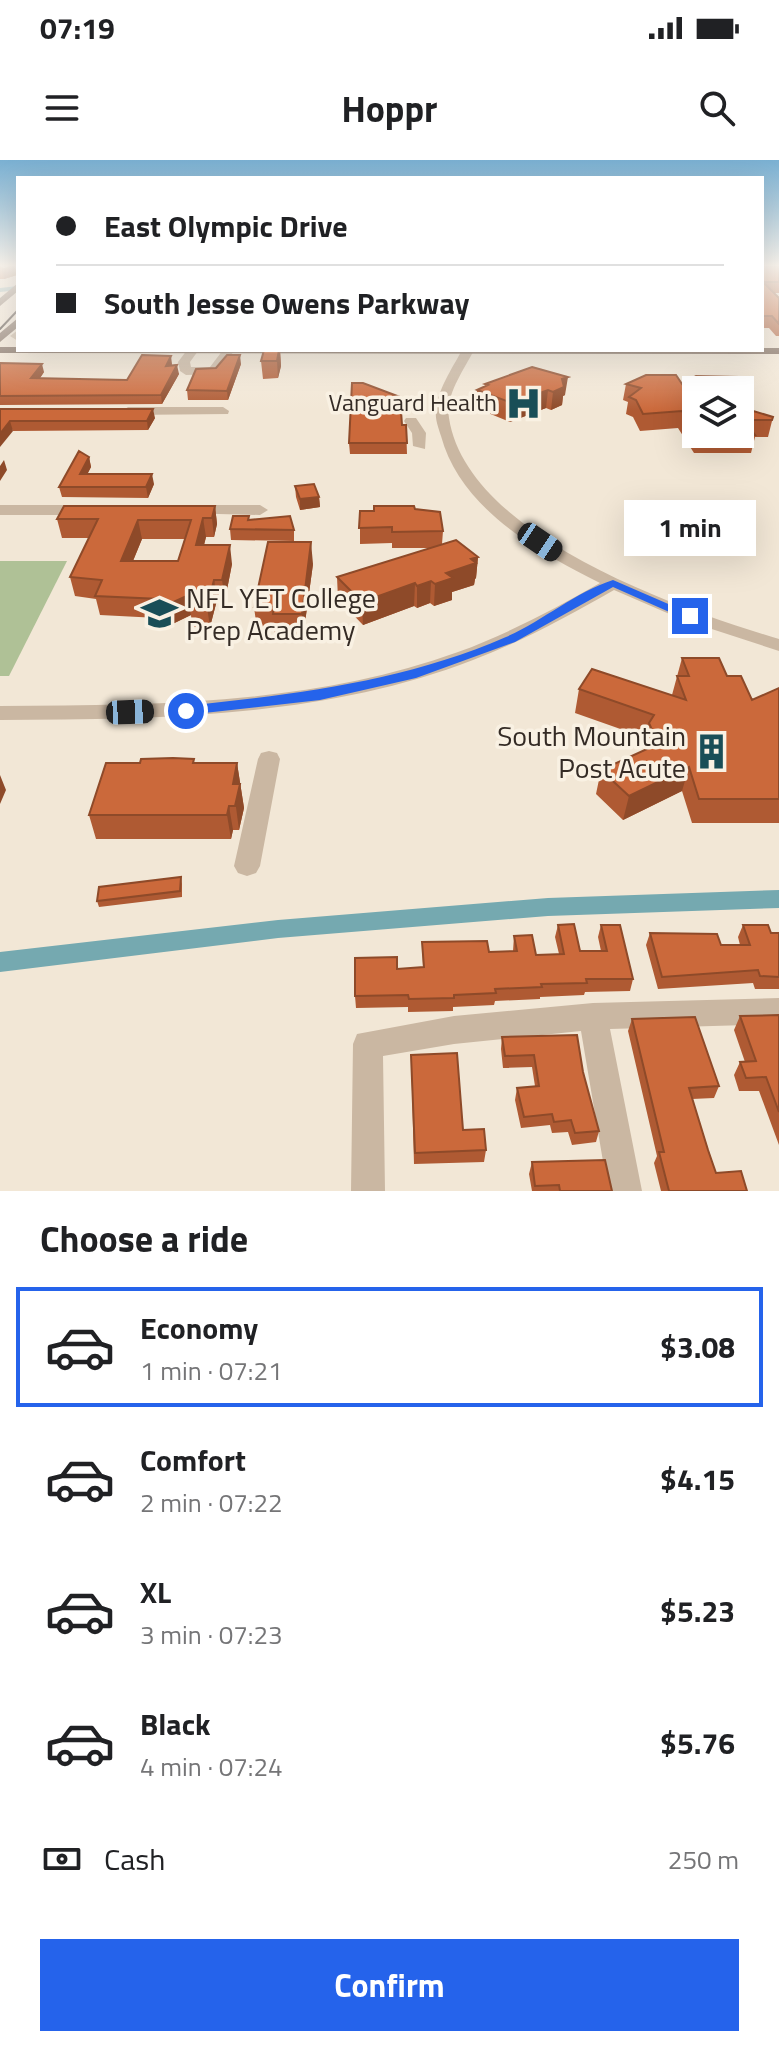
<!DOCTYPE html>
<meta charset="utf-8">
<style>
body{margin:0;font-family:"Titillium Web",sans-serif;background:#f2f2f2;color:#202124;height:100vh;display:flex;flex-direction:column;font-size:30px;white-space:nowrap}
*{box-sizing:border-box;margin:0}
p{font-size:26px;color:#757577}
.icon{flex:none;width:44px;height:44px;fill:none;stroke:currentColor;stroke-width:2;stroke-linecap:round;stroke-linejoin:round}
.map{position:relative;height:1031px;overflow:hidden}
.side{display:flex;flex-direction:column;background:#fff;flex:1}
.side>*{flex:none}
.top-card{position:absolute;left:16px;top:16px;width:748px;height:176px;border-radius:0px;box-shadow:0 8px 32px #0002;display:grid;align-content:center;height:176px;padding:0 40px;background:#fff}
.tools{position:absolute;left:682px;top:216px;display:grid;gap:16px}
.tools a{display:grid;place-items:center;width:72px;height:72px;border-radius:0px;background:#fff;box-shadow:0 8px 32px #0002;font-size:40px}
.end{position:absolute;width:36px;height:36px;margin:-18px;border:10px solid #2563eb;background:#fff;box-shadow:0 0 0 4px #fff}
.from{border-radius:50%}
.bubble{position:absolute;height:56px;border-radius:0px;background:#fff;box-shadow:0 8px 32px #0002;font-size:26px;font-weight:700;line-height:56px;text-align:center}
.car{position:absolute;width:24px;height:48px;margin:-24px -12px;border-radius:10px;box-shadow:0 0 6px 2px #0007;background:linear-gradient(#222 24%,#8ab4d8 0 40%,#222 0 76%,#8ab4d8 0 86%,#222 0)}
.top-card b{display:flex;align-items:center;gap:28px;height:76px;font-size:30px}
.top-card b+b{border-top:2px solid #e0e0e0}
.top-card i{width:20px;height:20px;background:#202124}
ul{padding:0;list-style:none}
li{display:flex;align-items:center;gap:24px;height:120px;margin:0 16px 12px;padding:0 24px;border:4px solid transparent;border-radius:0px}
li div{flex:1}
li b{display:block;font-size:30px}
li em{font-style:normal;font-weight:700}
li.on{border-color:#2563eb}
li>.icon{width:72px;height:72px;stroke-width:1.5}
h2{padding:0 40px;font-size:36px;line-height:96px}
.pay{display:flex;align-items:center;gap:20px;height:88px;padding:0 40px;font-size:30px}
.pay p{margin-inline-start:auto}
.primary-button{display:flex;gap:16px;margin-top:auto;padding:16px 40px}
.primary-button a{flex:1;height:92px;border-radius:0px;background:#2563eb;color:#fff;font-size:32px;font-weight:700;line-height:92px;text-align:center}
.status{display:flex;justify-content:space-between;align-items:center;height:56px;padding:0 40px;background:#fff;direction:ltr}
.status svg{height:22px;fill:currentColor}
header{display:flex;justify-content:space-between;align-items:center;height:104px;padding:0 40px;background:#fff;font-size:36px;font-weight:700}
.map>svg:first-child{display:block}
.green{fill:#afc196}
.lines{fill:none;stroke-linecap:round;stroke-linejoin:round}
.canal{fill:#75a9b0;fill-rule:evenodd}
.minor{fill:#cab7a2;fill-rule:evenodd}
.major{fill:#776355;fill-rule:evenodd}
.tram{stroke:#342b25;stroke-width:2}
.wall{fill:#af5a33;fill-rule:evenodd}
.shaded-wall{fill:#8e4a29}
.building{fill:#cb693b;stroke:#8e4a29;stroke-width:2;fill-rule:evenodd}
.route{fill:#2563eb}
.labels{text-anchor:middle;stroke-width:7;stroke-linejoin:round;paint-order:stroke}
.far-poi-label{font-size:24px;fill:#342b25;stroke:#f9f1e3;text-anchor:end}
.poi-label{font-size:28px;fill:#342b25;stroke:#f9f1e3;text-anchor:start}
</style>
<div class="status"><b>07:19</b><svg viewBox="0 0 49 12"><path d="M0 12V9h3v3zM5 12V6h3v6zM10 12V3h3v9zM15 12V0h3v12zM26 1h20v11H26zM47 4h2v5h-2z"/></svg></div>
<header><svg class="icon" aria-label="menu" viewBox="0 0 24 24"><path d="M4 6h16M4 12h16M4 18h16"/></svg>Hoppr<svg class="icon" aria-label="search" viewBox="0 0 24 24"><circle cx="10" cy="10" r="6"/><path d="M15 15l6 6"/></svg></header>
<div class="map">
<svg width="779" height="1031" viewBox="0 0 779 1031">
<rect width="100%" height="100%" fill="#f2e7d6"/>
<path class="green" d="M 0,401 L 67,401 L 9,516 L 0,516 Z"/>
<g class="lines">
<path class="canal" d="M 18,126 L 18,130 L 0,132 L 0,128 Z
M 779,730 L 779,748 L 548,756 L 278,778 L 0,812 L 0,792 L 278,760 L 548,738 Z"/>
<path class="minor" d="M 18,170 L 18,181 L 10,176 Z
M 187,190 L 198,191 L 190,202 L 191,207 L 210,207 L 223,190 L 234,191 L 217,214 L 186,215 L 180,211 L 178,202 Z
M 462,190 L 474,190 C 464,210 445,235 449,258 C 467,376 679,449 779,479 L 779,491 L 681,459 L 614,430 C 568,456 523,481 473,500 C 323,558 159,559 0,560 L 0,546 C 154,545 312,545 458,492 C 508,474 554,449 600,423 C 538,392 460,348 441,276 C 439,269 435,260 436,252 C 437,230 452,209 462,190 Z
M 223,247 L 229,251 L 228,254 L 128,255 L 122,251 L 128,247 Z
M 406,258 L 416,258 L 426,273 L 425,289 L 413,286 L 412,273 L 404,261 Z
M 0,345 L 88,345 L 96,350 L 88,355 L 0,355 Z
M 188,345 L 260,345 L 268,350 L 260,355 L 182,353 L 180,350 Z
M 269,591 L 277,593 L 280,599 L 260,706 L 256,713 L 247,716 L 238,713 L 234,706 L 258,599 L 261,593 Z
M 779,838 L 779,864 L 610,869 L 642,1031 L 608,1031 L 581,871 L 454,884 L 383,896 L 385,1031 L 351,1031 L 353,884 L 357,874 L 454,856 L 593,843 Z"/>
<path class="major" d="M 18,123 L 18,131 L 0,146 L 0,138 Z
M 18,158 L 18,167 L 0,182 L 0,173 Z
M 0,187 L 18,187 L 18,190 L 779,188 L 779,194 L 0,193 Z"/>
<path class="tram" d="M 0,169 L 18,150"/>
</g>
<path class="wall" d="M 0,106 L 17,115 L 4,119 L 0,119 Z
M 762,106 L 779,106 L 779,133 L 774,133 L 779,138 L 779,176 L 776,176 L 769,168 L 762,168 Z
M 280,190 L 281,206 L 278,218 L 263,219 L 261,201 Z
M 0,203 L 44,212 L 40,218 L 127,220 L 172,204 L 172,205 L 179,214 L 162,244 L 0,245 Z
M 241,204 L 228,240 L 188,240 L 187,230 L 216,208 Z
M 532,207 L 565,235 L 563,236 L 562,245 L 551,250 L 546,248 L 510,262 L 476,248 L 477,230 L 484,227 L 485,224 Z
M 735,217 L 732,230 L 696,230 L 696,274 L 740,274 L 740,247 L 773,257 L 768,277 L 755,277 L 751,293 L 694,293 L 678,268 L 640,271 L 633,257 L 626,254 L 628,242 L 623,240 L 626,224 L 682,224 Z
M 0,249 L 155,258 L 148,270 L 13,271 Z
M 402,265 L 406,265 L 407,294 L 350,294 L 349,283 Z
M 89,297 L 91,307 L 87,314 L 154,324 L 148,338 L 62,337 L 59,327 Z
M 295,326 L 319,337 L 320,347 L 300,350 L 296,337 Z
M 215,346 L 217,364 L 214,377 L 206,377 L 204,385 L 232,404 L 225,440 L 217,440 L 210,467 L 192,467 L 191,455 L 160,470 L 158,458 L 100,455 L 96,439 L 75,436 L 70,417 L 89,378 L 62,378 L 57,359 ZM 142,379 L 185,379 L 178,401 L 133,401 Z
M 415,349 L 443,371 L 442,384 L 478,397 L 476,418 L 475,419 L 474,425 L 452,432 L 452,440 L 434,446 L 430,443 L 417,448 L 414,446 L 363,465 L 338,439 L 337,417 L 430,388 L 392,388 L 392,383 L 360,384 L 360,351 Z
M 249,360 L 294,370 L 294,381 L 231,380 L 230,369 Z
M 313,404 L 303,477 L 275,477 L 274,469 L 257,469 L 254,447 Z
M 682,498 L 727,516 L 752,540 L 779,528 L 779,663 L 692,663 L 682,631 L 623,660 L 596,634 L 601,610 L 645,590 L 644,587 L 646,578 L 575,553 L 579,529 L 672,535 Z
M 194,599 L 194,603 L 237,603 L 244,648 L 239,670 L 233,670 L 231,679 L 96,679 L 89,655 L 140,603 Z
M 181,717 L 182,724 L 182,737 L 99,747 L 97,741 Z
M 558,765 L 580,791 L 601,791 L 598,777 L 601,765 L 633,819 L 630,831 L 585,832 L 584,835 L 540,837 L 540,839 L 495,841 L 494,845 L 453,847 L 453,851 L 408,852 L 408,847 L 356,848 L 355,836 L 397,809 L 423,808 L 422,782 L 489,792 L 513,791 L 514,776 L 536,795 L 559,794 L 555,777 Z
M 743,765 L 771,773 L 779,773 L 779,829 L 755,829 L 753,823 L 658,829 L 646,785 L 650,773 L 721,785 L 740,785 L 738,777 Z
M 779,855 L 779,985 L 759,931 L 739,931 L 734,915 L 740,902 L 745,902 L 734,870 L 740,856 Z
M 632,859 L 719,926 L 714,938 L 692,939 L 716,1013 L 747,1031 L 661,1031 L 654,1003 L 657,996 L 628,871 Z
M 502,877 L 583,912 L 599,971 L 596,982 L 572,985 L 568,972 L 552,973 L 550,965 L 521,968 L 515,940 L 517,928 L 535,926 L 532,907 L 503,908 L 501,889 Z
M 411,895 L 463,970 L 486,990 L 484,1002 L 414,1004 Z
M 532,1002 L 612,1031 L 532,1031 L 529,1014 Z"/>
<path class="shaded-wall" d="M 10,106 L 15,106 L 17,115 L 4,119 L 2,109 Z
M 280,190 L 281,206 L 278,218 L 277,201 Z
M 240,195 L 241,204 L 228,240 L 227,231 Z
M 171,196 L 172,204 L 167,214 L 166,206 Z
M 42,204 L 44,212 L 34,227 L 31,218 Z
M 177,205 L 179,214 L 162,244 L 161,235 Z
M 568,217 L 565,235 L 563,236 L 562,245 L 551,250 L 553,232 L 562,219 Z
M 735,217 L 732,230 L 712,230 L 713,229 Z
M 548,230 L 546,248 L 510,262 L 512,243 Z
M 153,249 L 155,258 L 148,270 L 147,261 Z
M 10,261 L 13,271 L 0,287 L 0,274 Z
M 89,297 L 91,307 L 82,325 L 80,314 Z
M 4,300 L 7,310 L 0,321 L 0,306 Z
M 152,314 L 154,324 L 148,338 L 146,327 Z
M 319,337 L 320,347 L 300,350 L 300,339 Z
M 215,346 L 217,364 L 214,377 L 212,358 Z
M 203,358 L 206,377 L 199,404 L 196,385 Z
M 138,360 L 142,379 L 125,420 L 121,401 Z
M 311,382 L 313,404 L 303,477 L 302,454 Z
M 230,385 L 232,404 L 225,440 L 222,420 Z
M 478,397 L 476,418 L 475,419 L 474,425 L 452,432 L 452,440 L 434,446 L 435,424 L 446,413 L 471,399 Z
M 214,420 L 217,440 L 210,467 L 207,447 Z
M 431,421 L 430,443 L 417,448 L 417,426 Z
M 415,423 L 414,446 L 363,465 L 362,442 Z
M 193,433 L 189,447 L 191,455 L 160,470 L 156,450 Z
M 237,603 L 244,648 L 239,670 L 233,624 Z
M 689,607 L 682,631 L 623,660 L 629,636 Z
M 0,615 L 6,630 L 0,644 Z
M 229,646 L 233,670 L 231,679 L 227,655 Z"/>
<path class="building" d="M 762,106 L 779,106 L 779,122 L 763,122 L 779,138 L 779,164 L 772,156 L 762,156 Z
M 264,190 L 279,190 L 277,201 L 261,201 Z
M 142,195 L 171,196 L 166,206 L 177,205 L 161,235 L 0,236 L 0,203 L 42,204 L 31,218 L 127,220 Z
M 227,195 L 240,195 L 227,231 L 187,230 L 196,209 L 216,208 Z
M 532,207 L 568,217 L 562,219 L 564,227 L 553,232 L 548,230 L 512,243 L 477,230 L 488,225 L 485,224 Z
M 646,215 L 676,215 L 682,224 L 696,216 L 735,217 L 713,229 L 715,230 L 696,230 L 696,272 L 682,251 L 643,254 L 636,240 L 629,237 L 641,228 L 626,224 Z
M 352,223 L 363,223 L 400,237 L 402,265 L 406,265 L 407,283 L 349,283 Z
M 740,247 L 773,257 L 772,260 L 744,260 L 755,275 L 698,275 L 697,274 L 740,274 Z
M 0,249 L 153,249 L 147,261 L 10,261 L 0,274 Z
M 79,291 L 89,297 L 80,314 L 152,314 L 146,327 L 59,327 Z
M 314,324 L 319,337 L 300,339 L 295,326 Z
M 64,346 L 215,346 L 212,358 L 203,358 L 196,385 L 230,385 L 222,420 L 214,420 L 207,447 L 189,447 L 193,433 L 156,450 L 160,439 L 95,436 L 102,420 L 70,417 L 98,359 L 57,359 ZM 138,360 L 191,360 L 178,401 L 121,401 Z
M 374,346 L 414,346 L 415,349 L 440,352 L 443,371 L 392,372 L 392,367 L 359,368 L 360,351 L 374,351 Z
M 233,356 L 249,356 L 248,360 L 290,356 L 294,370 L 230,369 Z
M 456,380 L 478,397 L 471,399 L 476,403 L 446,413 L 453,418 L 435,424 L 431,421 L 417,426 L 415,423 L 362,442 L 337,417 Z
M 268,382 L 311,382 L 302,454 L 273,454 L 274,447 L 254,447 Z
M 682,498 L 719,498 L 727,516 L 741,516 L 752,540 L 779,528 L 779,639 L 699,639 L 689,607 L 629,636 L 601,610 L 658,584 L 649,563 L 654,555 L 579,529 L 592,509 L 686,540 L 677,516 L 689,516 Z
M 173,598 L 194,599 L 193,603 L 237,603 L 233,624 L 240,624 L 235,646 L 229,646 L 227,655 L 89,655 L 106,603 L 140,603 L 141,599 Z
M 181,717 L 180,731 L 97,741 L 99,727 Z
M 574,764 L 580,791 L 607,791 L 601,765 L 620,765 L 633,819 L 586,819 L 587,823 L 541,824 L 542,827 L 495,829 L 496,833 L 454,835 L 454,838 L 409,839 L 408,835 L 355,836 L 355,798 L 397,797 L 397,809 L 424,807 L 422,782 L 487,781 L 489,792 L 517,791 L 514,776 L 532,775 L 536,795 L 564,794 L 558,765 Z
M 743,765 L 768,765 L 771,773 L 779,773 L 779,817 L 760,816 L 758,810 L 662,817 L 650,773 L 717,774 L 721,785 L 750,785 Z
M 779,855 L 779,952 L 766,917 L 746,918 L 740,902 L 756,901 L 740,856 Z
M 695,857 L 719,926 L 689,928 L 708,990 L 716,1013 L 741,1011 L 747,1031 L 669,1031 L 659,992 L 664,992 L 632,859 Z
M 577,875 L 583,912 L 599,971 L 575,973 L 571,960 L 554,962 L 552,954 L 524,957 L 517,928 L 539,926 L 534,895 L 505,896 L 502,877 Z
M 457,893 L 463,970 L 484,969 L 486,990 L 415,993 L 411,895 Z
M 605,1000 L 612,1031 L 560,1031 L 559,1025 L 535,1026 L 532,1002 Z"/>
<linearGradient id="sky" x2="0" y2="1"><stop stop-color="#7ab0d2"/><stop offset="0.42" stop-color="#f9f4ed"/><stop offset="1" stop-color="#f9f4ed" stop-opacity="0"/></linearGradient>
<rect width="779" height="251" fill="url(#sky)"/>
<path class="route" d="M 613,420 L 696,456 L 685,459 L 613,427 L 515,482 L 416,518 L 320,540 L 186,555 L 179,551 L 186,546 C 296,534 403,522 506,477 C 543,461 575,432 613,420 Z"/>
<defs>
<symbol id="hospital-bare" viewBox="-9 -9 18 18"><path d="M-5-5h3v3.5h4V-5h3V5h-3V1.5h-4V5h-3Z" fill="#194e57" stroke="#f9f1e3" stroke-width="2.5" paint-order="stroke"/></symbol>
<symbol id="school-bare" viewBox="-9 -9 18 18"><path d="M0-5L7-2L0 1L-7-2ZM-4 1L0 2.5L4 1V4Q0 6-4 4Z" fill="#194e57" stroke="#f9f1e3" stroke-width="2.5" paint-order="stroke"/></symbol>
<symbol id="building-bare" viewBox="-9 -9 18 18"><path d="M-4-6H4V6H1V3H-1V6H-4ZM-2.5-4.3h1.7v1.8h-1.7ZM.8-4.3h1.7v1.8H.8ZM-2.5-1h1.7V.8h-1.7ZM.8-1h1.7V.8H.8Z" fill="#194e57" stroke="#f9f1e3" stroke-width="2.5" paint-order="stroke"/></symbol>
</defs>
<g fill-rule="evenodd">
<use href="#hospital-bare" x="498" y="218" width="51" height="51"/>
<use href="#school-bare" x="134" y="428" width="51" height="51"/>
<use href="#building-bare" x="686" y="566" width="51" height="51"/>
</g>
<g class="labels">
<g class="far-poi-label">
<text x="497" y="251">Vanguard Health</text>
</g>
<g class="poi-label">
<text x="186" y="448">NFL YET College<tspan x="186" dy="32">Prep Academy</tspan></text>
<text x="686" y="586" text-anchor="end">South Mountain<tspan x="686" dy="32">Post Acute</tspan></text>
</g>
</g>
</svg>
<div class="tools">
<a><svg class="icon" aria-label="layers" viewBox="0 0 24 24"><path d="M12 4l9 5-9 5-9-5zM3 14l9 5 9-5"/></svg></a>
</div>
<i class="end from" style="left:186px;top:551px"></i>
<i class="end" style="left:690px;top:456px"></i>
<div class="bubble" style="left:624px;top:340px;width:132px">1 min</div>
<i class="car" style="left:540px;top:382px;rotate:124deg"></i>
<i class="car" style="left:130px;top:552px;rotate:88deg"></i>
<div class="top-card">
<b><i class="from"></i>East Olympic Drive</b>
<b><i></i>South Jesse Owens Parkway</b>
</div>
</div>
<section class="side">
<h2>Choose a ride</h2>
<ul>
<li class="on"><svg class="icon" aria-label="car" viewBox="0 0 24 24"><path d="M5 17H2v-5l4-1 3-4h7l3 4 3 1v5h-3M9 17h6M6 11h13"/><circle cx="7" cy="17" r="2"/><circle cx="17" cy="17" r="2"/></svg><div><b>Economy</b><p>1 min · 07:21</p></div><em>$3.08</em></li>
<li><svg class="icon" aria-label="car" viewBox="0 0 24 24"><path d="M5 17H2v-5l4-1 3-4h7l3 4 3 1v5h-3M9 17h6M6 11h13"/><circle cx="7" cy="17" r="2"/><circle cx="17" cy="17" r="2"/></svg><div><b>Comfort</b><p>2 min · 07:22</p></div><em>$4.15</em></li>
<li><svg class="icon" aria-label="car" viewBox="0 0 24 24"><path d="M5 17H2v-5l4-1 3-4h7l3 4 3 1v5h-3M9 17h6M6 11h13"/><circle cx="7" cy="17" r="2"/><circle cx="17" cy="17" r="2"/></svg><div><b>XL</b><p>3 min · 07:23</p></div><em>$5.23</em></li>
<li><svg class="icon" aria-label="car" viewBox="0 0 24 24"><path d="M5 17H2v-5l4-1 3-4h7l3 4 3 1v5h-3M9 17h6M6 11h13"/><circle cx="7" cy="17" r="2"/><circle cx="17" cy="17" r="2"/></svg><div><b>Black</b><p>4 min · 07:24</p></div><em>$5.76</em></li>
</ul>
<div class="pay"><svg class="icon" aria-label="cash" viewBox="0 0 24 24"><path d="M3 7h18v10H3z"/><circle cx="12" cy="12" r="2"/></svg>Cash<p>250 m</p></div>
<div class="primary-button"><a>Confirm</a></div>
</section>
